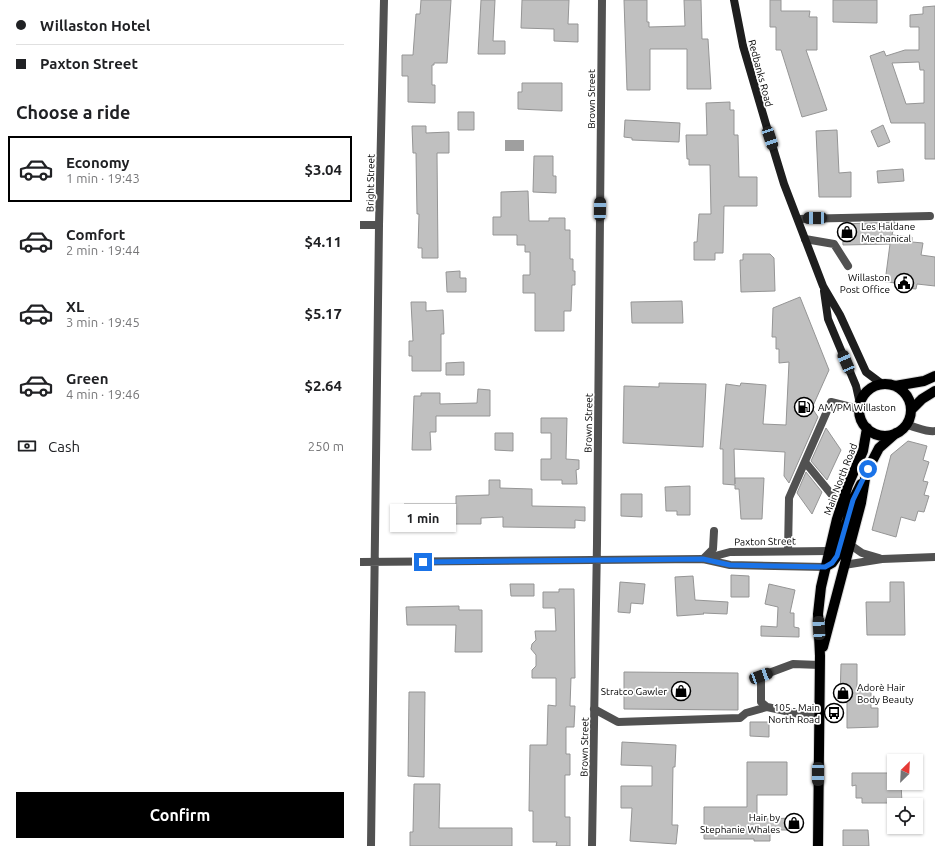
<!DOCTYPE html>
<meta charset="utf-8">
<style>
body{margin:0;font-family:Ubuntu,sans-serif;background:#f6f6f6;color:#202124;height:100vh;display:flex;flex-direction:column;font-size:15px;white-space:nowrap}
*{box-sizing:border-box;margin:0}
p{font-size:13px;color:#757577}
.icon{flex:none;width:22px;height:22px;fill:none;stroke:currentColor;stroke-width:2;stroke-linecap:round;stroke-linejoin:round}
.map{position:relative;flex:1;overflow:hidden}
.details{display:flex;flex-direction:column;background:#fff;width:360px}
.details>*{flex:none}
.guide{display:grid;align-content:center;height:88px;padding:0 16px;background:#fff}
.needle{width:26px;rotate:24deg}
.controls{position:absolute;left:527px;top:754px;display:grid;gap:8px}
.controls a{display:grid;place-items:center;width:36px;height:36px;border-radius:0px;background:#fff;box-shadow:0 1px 3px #0004;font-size:20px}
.end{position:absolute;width:18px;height:18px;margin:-9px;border:5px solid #1a73e8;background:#fff;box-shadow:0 0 0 2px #fff}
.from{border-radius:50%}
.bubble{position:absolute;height:28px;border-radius:0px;background:#fff;box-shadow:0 1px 3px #0004;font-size:13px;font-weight:700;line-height:28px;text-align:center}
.car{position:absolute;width:12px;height:24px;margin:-12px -6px;border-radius:5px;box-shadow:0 0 3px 1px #0007;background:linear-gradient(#222 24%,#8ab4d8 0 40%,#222 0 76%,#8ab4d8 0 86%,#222 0)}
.guide b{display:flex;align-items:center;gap:14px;height:38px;font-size:15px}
.guide b+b{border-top:1px solid #e0e0e0}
.guide i{width:10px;height:10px;background:#202124}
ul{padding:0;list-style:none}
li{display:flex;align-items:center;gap:12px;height:66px;margin:0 8px 6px;padding:0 8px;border:2px solid transparent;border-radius:0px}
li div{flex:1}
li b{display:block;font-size:15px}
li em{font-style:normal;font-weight:700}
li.selected{border-color:#000}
li>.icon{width:36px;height:36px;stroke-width:1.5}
h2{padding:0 16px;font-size:18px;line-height:48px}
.pay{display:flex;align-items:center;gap:10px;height:44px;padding:0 16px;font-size:15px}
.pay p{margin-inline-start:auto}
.action{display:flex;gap:8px;margin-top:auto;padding:8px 16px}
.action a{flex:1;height:46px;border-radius:0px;background:#000;color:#fff;font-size:16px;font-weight:700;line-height:46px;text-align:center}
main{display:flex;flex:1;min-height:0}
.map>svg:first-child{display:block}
.water{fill:#9f9f9f}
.building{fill:#c0c0c0;stroke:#959595;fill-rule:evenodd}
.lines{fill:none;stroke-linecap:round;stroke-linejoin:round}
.primary-casing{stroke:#dbdbdb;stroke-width:12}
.service{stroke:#515151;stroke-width:8}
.minor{stroke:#515151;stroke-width:8}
.secondary{stroke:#1e1e1e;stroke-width:8}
.primary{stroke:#000;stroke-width:10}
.route{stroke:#1a73e8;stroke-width:5}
.labels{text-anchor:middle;stroke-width:3.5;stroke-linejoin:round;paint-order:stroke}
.street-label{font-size:10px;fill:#000;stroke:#fff}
.poi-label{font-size:10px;fill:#000;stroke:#fff;text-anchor:end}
</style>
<main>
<section class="details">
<div class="guide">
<b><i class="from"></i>Willaston Hotel</b>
<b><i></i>Paxton Street</b>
</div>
<h2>Choose a ride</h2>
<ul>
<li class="selected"><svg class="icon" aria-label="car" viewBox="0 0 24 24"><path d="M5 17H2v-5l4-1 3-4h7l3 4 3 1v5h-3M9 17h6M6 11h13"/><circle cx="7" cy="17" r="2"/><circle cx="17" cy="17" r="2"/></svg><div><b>Economy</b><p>1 min · 19:43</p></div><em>$3.04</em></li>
<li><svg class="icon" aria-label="car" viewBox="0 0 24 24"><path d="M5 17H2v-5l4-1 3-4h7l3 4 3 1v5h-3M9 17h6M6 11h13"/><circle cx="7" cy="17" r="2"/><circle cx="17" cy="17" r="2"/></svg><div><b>Comfort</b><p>2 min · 19:44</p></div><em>$4.11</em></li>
<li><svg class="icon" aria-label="car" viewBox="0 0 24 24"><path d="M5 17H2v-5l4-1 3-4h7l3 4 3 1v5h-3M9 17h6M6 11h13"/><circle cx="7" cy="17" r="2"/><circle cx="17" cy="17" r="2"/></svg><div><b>XL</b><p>3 min · 19:45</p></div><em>$5.17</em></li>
<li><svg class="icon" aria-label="car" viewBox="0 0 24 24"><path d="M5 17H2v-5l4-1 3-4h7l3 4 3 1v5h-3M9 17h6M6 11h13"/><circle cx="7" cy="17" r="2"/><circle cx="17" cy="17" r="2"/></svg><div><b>Green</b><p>4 min · 19:46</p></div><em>$2.64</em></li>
</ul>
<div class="pay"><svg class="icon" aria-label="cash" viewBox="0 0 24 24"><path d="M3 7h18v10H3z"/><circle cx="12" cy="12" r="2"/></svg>Cash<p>250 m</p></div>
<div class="action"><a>Confirm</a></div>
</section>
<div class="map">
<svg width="575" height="846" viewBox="0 0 575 846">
<rect width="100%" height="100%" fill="#fff"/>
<path class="water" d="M 145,140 L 164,140 L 164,151 L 145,151 Z"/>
<path class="building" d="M 61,0 L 91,0 L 87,63 L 74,63 L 74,65 L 72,65 L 72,85 L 75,85 L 75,103 L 48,102 L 48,76 L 42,76 L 42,55 L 53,55 L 56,14 L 60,14 Z
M 121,0 L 135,0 L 133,41 L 145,41 L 145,54 L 118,54 Z
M 162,0 L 209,0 L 208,24 L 218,24 L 218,42 L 194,41 L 194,29 L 161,28 Z
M 264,0 L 287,0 L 287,22 L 289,22 L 289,27 L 325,26 L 324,0 L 341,0 L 342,39 L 348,39 L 351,89 L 327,89 L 327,49 L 290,49 L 290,90 L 267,90 Z
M 410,0 L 421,0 L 421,11 L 450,11 L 449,17 L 457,17 L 457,50 L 446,50 L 467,110 L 442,117 L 421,50 L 416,50 L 416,27 L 410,27 Z
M 473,0 L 517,0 L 517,23 L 473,22 Z
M 575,6 L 575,159 L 565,159 L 565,123 L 531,123 L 510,56 L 524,51 L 526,56 L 545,50 L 559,50 L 559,27 L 550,27 L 550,15 L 563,14 L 563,7 ZM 559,62 L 560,70 L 564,70 L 564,103 L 546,104 L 532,63 Z
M 162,83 L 202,83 L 202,111 L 158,109 L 158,92 L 162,92 Z
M 370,102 L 370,110 L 374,110 L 374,135 L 378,135 L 379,177 L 397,177 L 397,206 L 364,206 L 363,253 L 355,253 L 355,260 L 334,260 L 334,242 L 337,242 L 339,214 L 351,214 L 350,165 L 329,165 L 329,159 L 327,159 L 326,135 L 347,135 L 346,103 Z
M 98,112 L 114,112 L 114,130 L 98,130 Z
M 265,120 L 320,123 L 319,142 L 272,140 L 272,138 L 264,137 Z
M 523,125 L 530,142 L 518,147 L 511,131 Z
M 52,126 L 66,126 L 66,133 L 89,132 L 89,153 L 77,153 L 78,258 L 62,258 L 62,248 L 58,248 L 59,214 L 57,214 L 56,153 L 53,153 Z
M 477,130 L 479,173 L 491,172 L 491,197 L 459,197 L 456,131 Z
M 174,156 L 193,156 L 193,176 L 196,176 L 196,193 L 173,192 Z
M 543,169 L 544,181 L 518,183 L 517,171 Z
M 168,191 L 169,221 L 189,221 L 189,218 L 205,218 L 205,230 L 210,230 L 210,259 L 213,259 L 213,271 L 215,271 L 215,285 L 212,285 L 211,311 L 204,311 L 204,331 L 175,331 L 175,293 L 163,293 L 163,275 L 170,275 L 170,252 L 165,252 L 165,245 L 157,245 L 157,235 L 133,235 L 133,217 L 141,217 L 141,192 Z
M 535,222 L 532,235 L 552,237 L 552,242 L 563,243 L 561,255 L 575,257 L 575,286 L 557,284 L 556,289 L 537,287 L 537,283 L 525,282 L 530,244 L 483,245 L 482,224 Z
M 383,254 L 410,254 L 414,258 L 415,291 L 381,292 L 380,260 L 383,260 Z
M 100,271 L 100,278 L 106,278 L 106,292 L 87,292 L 86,272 Z
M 440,297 L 469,370 L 452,408 L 458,417 L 429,483 L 424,476 L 425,452 L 374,449 L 375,484 L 375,478 L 404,478 L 402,519 L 381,519 L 379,489 L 375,489 L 375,485 L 363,484 L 363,449 L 360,449 L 366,384 L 380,386 L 381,383 L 406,385 L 403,424 L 426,425 L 429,362 L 419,363 L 419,349 L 416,349 L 416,337 L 412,337 L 413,308 Z
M 322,301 L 323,323 L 272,323 L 271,302 Z
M 51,302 L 66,302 L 66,311 L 83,310 L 84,334 L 81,334 L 81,371 L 52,371 L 52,356 L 49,356 L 49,341 L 53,341 Z
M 104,362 L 104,375 L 86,375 L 86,363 Z
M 299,383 L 346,384 L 343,447 L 263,443 L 264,386 L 299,387 Z
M 118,389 L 130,390 L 130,416 L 76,416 L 76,432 L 70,432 L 71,450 L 52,450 L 54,396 L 61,396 L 61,393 L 80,393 L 80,404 L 117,403 Z
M 181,418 L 207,418 L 206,459 L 219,460 L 219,469 L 216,470 L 217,484 L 202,484 L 202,480 L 181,480 L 181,459 L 191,459 L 191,433 L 181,433 Z
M 466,428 L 481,450 L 467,480 L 451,461 Z
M 135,433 L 153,433 L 153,451 L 135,450 Z
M 548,441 L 567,446 L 563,460 L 569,462 L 563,481 L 568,482 L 564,495 L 569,496 L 564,512 L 558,511 L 555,521 L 541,517 L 536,537 L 512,530 L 531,455 Z
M 446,472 L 462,492 L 452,514 L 437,493 Z
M 129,480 L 140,480 L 140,488 L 172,489 L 172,506 L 225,507 L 225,521 L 215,520 L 215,528 L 143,527 L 143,517 L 121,518 L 121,524 L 64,524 L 64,527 L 44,527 L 44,504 L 96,504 L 96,496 L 129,495 Z
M 330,486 L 330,515 L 317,515 L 317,511 L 306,511 L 305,487 Z
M 261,494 L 282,494 L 282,517 L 261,516 Z
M 371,575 L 389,576 L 389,597 L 371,597 Z
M 333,576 L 335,600 L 368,602 L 367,614 L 343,613 L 344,614 L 317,616 L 315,577 Z
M 260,582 L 285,584 L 283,604 L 271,603 L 270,613 L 258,612 Z
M 530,582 L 544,582 L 545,635 L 507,635 L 506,602 L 530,602 Z
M 150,584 L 174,584 L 174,596 L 151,596 Z
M 409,584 L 435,590 L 430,613 L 434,613 L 434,627 L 439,628 L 439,637 L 401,636 L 401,626 L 417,627 L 418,607 L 405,604 Z
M 199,589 L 214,589 L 215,678 L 211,678 L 210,706 L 215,706 L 214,727 L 206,727 L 206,754 L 210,754 L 210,775 L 205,775 L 205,817 L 210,817 L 210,846 L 196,846 L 197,842 L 173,842 L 173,811 L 169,811 L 170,745 L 187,745 L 188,705 L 196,706 L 196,678 L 172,678 L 172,670 L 176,666 L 176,655 L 171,649 L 172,644 L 176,640 L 175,631 L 196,631 L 195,608 L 183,608 L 183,592 L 199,592 Z
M 99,606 L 99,610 L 122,610 L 122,652 L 95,652 L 96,625 L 47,625 L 46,607 Z
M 481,664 L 497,664 L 497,691 L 511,691 L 511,708 L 518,708 L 518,727 L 487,728 L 487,700 L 480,700 Z
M 264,672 L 378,673 L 378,710 L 264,709 Z
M 49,692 L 65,692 L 64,777 L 48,776 Z
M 390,722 L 409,722 L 409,737 L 390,736 Z
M 262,742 L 316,745 L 315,767 L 313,767 L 312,825 L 318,825 L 316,844 L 270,841 L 272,808 L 261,808 L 261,786 L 292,786 L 292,766 L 261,765 Z
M 387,762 L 427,762 L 427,795 L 397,795 L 397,819 L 436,818 L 437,830 L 410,830 L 410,841 L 394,841 L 394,839 L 344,839 L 344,807 L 387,807 Z
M 492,773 L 534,773 L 534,783 L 541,783 L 542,803 L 502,803 L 502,798 L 496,798 L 496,785 L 492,786 Z
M 54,784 L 80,784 L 79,828 L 152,828 L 152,846 L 50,846 L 50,832 L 53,832 Z
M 483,830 L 508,830 L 509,846 L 483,846 Z"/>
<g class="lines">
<defs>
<path id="primary" d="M499 410a26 26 0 1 1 52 0a26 26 0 1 1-52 0Z
M 535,386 L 564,381 L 575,376
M 551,410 L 562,399 L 575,391
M 465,567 L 472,563 L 477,556 L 493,500 L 501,484
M 463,647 L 501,503 L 506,473 L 519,448 L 536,433
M 458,846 L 460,656 L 458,614 L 461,587 L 477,519 L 488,485 L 503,451 L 507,428"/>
</defs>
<use href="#primary" class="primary-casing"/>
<path class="service" d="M 438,219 L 570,216
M 445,239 L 474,244 L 488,266
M 546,425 C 554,426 568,433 575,431
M 445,462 L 481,506
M 428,551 L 429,498 L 471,402 L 499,409
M 343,559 L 353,549 L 354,531
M 234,709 L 258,722 L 380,718 L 386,713 L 407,707
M 458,718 L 407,707 L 401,702 L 401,676 L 433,664 L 460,665"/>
<path class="minor" d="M 0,225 L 19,225
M 489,544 L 502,553 L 519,558
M 344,559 L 370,552 L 469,551
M 0,562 L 343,559 L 370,565 L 465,567
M 484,565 L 522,559 L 575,557
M 11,846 L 19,225 L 24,0
M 232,846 L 237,543 L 242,0"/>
<path class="secondary" d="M 374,0 L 383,46 L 410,138 L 424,184 L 463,286 L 480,315 L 506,372 L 522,384
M 464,291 L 468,319 L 496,386 L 500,404"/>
<use href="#primary" class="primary"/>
</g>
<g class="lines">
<path class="route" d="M 63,562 L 343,559 L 370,565 L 465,567 L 472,563 L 477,556 L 493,500 L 508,469"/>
</g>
<defs>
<symbol id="shop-ring" viewBox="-11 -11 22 22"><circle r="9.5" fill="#fff" stroke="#000" stroke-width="1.5"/><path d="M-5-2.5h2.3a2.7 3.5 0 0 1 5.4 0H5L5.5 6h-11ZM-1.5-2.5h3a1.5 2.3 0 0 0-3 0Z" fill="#000"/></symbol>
<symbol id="civic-ring" viewBox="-11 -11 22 22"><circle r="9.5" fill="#fff" stroke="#000" stroke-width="1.5"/><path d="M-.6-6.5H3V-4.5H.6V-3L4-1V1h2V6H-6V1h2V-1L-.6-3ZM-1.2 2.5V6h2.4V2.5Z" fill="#000"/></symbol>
<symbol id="fuel-ring" viewBox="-11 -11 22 22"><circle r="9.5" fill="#fff" stroke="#000" stroke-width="1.5"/><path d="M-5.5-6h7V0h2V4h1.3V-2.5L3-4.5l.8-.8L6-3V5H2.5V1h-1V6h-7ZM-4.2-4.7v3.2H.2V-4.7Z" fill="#000"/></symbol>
<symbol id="bus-ring" viewBox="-11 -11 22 22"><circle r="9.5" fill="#fff" stroke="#000" stroke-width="1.5"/><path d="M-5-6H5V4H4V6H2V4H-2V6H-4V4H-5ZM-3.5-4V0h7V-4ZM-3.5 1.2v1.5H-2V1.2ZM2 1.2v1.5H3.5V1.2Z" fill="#000"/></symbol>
</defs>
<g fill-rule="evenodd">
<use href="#shop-ring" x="476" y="221" width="22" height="22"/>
<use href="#civic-ring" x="533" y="272" width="22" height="22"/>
<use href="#fuel-ring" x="433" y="396" width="22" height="22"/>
<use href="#shop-ring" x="310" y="680" width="22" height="22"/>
<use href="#shop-ring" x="472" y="682" width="22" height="22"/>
<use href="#bus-ring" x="463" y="702" width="22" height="22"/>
<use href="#shop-ring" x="423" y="812" width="22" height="22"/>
</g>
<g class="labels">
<g class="street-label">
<text transform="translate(401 73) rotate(75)" y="4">Redbanks Road</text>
<text transform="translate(231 99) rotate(-90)" y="4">Brown Street</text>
<text transform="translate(10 183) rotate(-89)" y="4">Bright Street</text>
<text transform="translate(228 423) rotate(-89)" y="4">Brown Street</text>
<text transform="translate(480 479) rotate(-69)" y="4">Main North Road</text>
<text transform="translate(405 541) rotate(-1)" y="4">Paxton Street</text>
<text transform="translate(224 747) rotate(-89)" y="4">Brown Street</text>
</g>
<g class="poi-label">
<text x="501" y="230" text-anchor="start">Les Haldane<tspan x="501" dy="12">Mechanical</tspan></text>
<text x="530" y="281">Willaston<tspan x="530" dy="12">Post Office</tspan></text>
<text x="458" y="411" text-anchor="start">AM/PM Willaston</text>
<text x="497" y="691" text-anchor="start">Adorè Hair<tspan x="497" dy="12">Body Beauty</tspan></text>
<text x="307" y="695">Stratco Gawler</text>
<text x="460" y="711">105 - Main<tspan x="460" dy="12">North Road</tspan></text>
<text x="420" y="821">Hair by<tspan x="420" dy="12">Stephanie Whales</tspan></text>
</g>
</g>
</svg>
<div class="controls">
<a><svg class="needle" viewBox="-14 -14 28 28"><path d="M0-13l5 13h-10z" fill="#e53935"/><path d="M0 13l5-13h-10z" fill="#757577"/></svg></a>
<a><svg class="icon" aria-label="locate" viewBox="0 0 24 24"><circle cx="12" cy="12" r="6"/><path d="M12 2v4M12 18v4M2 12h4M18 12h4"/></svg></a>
</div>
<i class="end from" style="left:508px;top:469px"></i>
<i class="end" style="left:63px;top:562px"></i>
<div class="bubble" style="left:30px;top:504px;width:66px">1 min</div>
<i class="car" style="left:410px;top:138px;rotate:162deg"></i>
<i class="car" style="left:240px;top:209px;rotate:1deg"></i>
<i class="car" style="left:455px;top:218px;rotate:269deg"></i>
<i class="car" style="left:486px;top:362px;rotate:337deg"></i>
<i class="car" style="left:459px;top:628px;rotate:357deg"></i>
<i class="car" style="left:401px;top:676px;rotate:70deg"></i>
<i class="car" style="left:458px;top:774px;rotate:180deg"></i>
</div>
</main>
